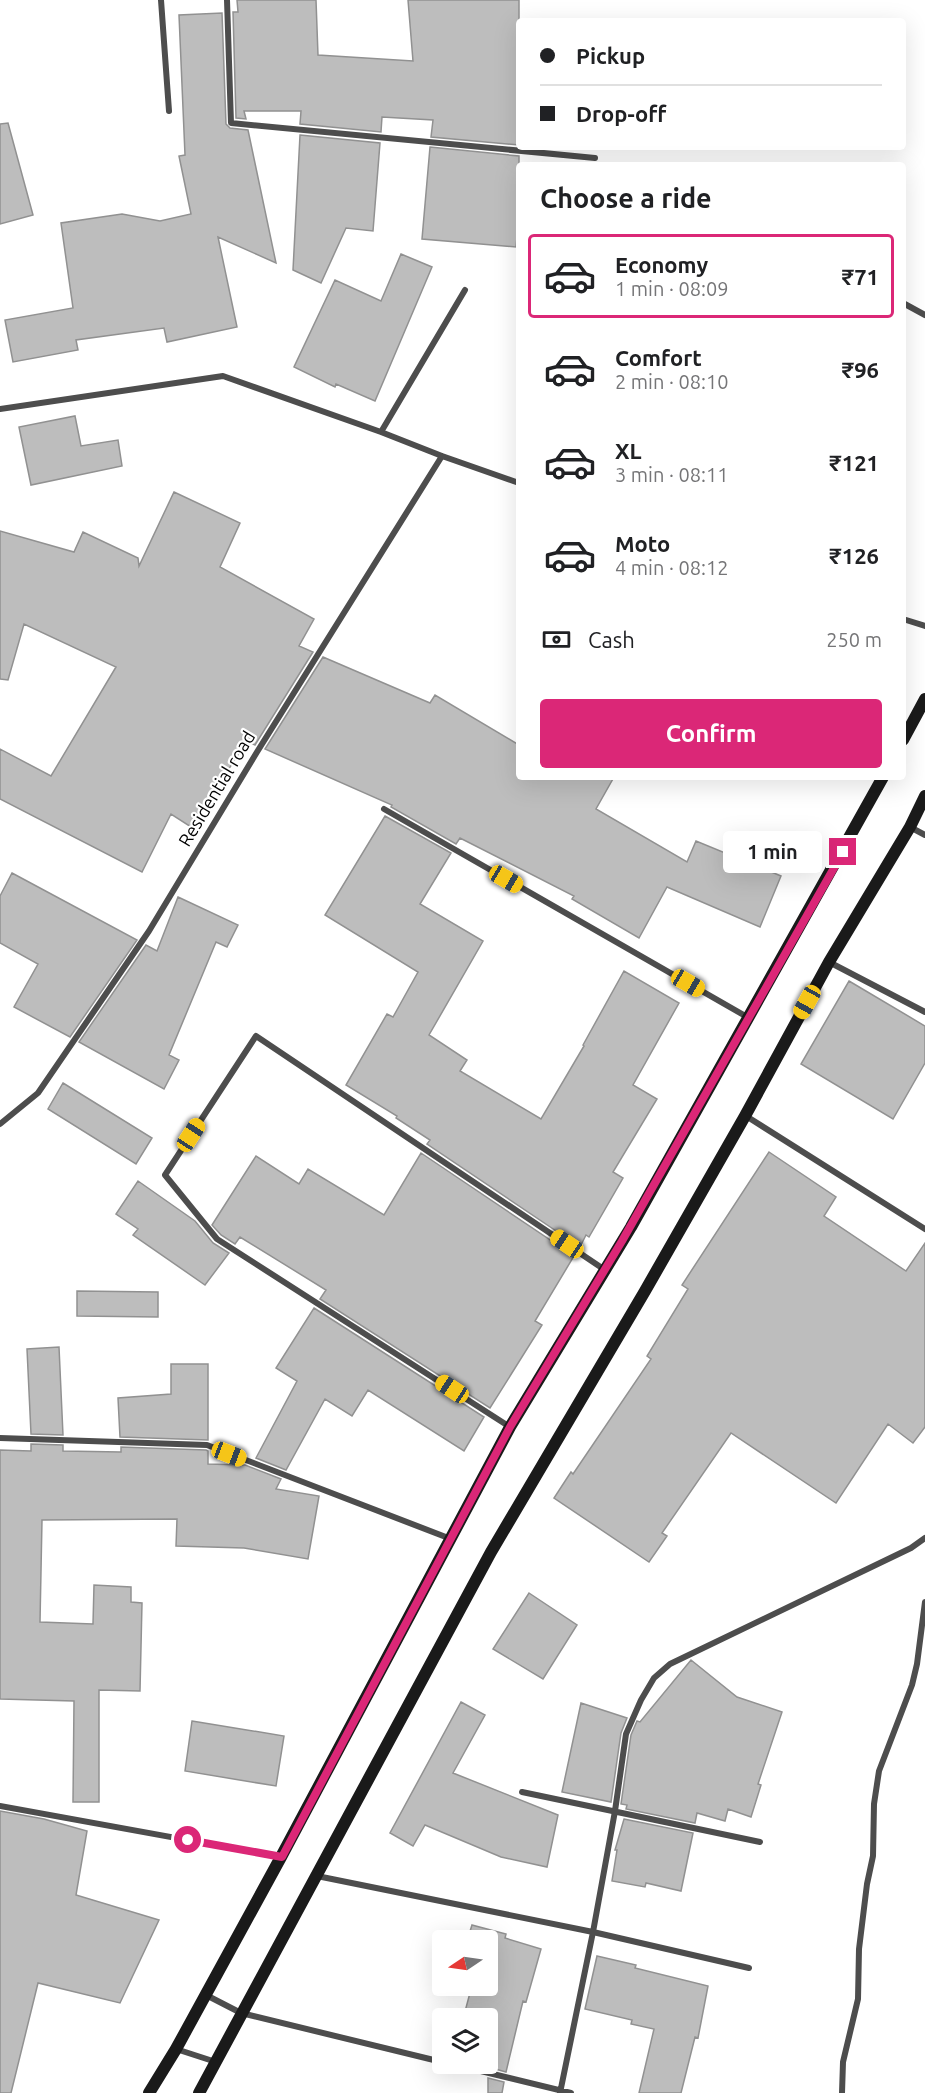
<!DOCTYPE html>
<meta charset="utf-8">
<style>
body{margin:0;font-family:Ubuntu,sans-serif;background:#f2f2f2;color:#202124;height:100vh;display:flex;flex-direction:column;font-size:22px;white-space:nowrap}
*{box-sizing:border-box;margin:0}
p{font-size:20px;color:#757577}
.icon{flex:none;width:33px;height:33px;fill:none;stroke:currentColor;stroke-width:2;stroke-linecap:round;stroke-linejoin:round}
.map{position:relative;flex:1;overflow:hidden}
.panel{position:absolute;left:516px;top:162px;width:390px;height:618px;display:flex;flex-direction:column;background:#fff;border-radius:6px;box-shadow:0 6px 24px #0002}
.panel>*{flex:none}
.guide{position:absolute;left:516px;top:18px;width:390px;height:132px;border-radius:6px;box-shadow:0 6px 24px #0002;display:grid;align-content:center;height:132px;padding:0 24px;background:#fff}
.needle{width:39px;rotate:257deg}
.fabs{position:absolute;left:432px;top:1930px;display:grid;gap:12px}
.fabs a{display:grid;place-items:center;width:66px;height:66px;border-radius:6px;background:#fff;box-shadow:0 6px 24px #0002;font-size:30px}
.end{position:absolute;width:27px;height:27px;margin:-14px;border:8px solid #db2777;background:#fff;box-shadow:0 0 0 3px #fff}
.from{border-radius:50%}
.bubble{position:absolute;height:42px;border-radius:6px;background:#fff;box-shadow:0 6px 24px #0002;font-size:20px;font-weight:600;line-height:42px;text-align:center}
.car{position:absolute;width:18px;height:36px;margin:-18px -9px;border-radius:8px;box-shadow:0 0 4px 2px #0007;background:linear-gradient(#f5c518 24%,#345 0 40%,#f5c518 0 76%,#345 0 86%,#f5c518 0)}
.guide b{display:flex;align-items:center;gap:21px;height:57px;font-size:22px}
.guide b+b{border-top:2px solid #e0e0e0}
.guide i{width:15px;height:15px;background:#202124}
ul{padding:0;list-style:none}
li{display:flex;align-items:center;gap:18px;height:84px;margin:0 12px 9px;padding:0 12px;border:3px solid transparent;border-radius:6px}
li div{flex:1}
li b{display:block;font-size:22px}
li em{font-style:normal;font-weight:600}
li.selected{border-color:#db2777}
li>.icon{width:54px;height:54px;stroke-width:1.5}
h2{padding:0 24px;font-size:27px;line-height:72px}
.pay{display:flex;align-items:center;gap:15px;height:66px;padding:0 24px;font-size:22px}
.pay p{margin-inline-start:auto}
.action{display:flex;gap:12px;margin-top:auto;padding:12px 24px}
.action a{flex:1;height:69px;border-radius:6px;background:#db2777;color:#fff;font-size:24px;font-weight:600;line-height:69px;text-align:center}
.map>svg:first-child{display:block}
.building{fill:#bdbdbd;stroke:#919191;stroke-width:1.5}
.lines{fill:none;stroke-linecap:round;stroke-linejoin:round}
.street{stroke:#4d4d4d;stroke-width:6}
.secondary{stroke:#1a1a1a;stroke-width:12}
.route{stroke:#db2777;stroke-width:8}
.labels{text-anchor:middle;stroke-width:4.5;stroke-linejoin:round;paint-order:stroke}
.street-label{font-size:18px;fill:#000;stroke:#fff}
</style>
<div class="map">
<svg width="925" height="2093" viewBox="0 0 925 2093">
<rect width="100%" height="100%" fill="#fff"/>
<path class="building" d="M 237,0 L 316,0 L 318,55 L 413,61 L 408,0 L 519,0 L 519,145 L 431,137 L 433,120 L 382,117 L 381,132 L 300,124 L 301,111 L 244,111 L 246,119 L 236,118 L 233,12 L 238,12 Z
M 222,13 L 226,124 L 230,128 L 248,130 L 276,263 L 218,237 L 237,327 L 167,342 L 164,328 L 76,340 L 78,350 L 13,362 L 5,320 L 73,308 L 61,223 L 122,214 L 160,221 L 191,214 L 179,156 L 185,155 L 179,15 Z
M 8,123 L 33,215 L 0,224 L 0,124 Z
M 300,135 L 380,143 L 373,231 L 346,228 L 321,283 L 293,270 Z
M 430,147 L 519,156 L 519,217 L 516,247 L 422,239 Z
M 401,254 L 432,267 L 375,401 L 336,384 L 335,387 L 294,367 L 335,280 L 381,301 Z
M 75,416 L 81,446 L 118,440 L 122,466 L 31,485 L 19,427 Z
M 174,492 L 240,523 L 220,567 L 314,619 L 299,646 L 313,652 L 255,745 L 247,741 L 191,827 L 171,814 L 142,872 L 0,799 L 0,749 L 51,776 L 116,667 L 24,624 L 8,680 L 0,679 L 0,531 L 74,552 L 83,532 L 138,558 L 139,566 Z
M 323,657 L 430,703 L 435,695 L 519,745 L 519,777 L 614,777 L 596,809 L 687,862 L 696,841 L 781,876 L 760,927 L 667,887 L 639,938 L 572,899 L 574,896 L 460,838 L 456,844 L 391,807 L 392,805 L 265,749 Z
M 385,816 L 451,853 L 420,904 L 483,941 L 429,1035 L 467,1060 L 460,1071 L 541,1119 L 584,1046 L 583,1045 L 624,971 L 679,1003 L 633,1085 L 657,1099 L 613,1172 L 623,1178 L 589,1237 L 586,1235 L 580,1247 L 427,1144 L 430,1140 L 396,1118 L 397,1116 L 346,1085 L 387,1014 L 393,1017 L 418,972 L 325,915 Z
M 12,873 L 137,940 L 70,1037 L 14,1007 L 38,964 L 0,943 L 0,896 Z
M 178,897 L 238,925 L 227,947 L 216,942 L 169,1055 L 179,1060 L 164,1089 L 79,1042 L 146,945 L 157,951 Z
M 849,981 L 925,1026 L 925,1063 L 893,1119 L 801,1064 Z
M 63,1083 L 152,1138 L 136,1164 L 48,1109 Z
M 769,1152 L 836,1197 L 824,1216 L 906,1271 L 925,1243 L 925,1427 L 913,1443 L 888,1424 L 836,1503 L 731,1433 L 662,1533 L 667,1536 L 649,1562 L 554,1498 L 571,1472 L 573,1474 L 651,1359 L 647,1356 L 688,1289 L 682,1285 Z
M 421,1153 L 574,1256 L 535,1321 L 542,1325 L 490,1408 L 320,1299 L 326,1290 L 240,1237 L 235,1244 L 221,1235 L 212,1225 L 256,1156 L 299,1184 L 308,1169 L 384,1215 Z
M 138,1181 L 195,1221 L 213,1243 L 229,1253 L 205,1285 L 133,1235 L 138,1229 L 116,1214 Z
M 77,1291 L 158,1292 L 158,1317 L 77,1316 Z
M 314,1308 L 484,1417 L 464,1451 L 368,1390 L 352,1416 L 325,1399 L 286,1470 L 256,1458 L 297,1381 L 276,1368 Z
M 59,1347 L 63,1435 L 31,1434 L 27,1349 Z
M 171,1364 L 208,1364 L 208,1440 L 120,1437 L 118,1398 L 171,1394 Z
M 31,1444 L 63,1445 L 63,1451 L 121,1452 L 121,1447 L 206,1450 L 208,1451 L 208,1464 L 245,1465 L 281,1479 L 276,1489 L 319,1496 L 308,1559 L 244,1548 L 176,1546 L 177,1519 L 42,1520 L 40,1622 L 93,1624 L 94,1585 L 131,1587 L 131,1602 L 142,1603 L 140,1691 L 99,1690 L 99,1802 L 73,1802 L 74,1701 L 0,1699 L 0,1450 L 31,1451 Z
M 529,1593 L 577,1625 L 543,1679 L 493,1649 Z
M 691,1660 L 737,1697 L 782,1712 L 758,1784 L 761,1785 L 751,1817 L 728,1809 L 725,1821 L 697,1813 L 695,1823 L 626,1809 L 627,1805 L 621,1804 L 631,1735 L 637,1721 L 640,1722 Z
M 461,1702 L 485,1715 L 453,1773 L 558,1815 L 547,1867 L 501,1857 L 425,1825 L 413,1846 L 390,1833 Z
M 581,1703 L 627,1718 L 621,1733 L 611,1802 L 562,1792 Z
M 192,1721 L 284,1736 L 276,1786 L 185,1771 Z
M 0,1811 L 44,1819 L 87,1831 L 76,1895 L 159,1920 L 120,2003 L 38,1983 L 11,2093 L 0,2093 Z
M 624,1819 L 693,1833 L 681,1891 L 646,1883 L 645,1887 L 612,1881 L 617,1850 L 615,1850 Z
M 472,1925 L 506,1934 L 505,1938 L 541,1949 L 526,2002 L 523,2001 L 506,2072 L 488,2067 L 488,2019 L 463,2019 L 471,1989 L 459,1986 L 488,1986 L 488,1941 L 467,1941 Z
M 597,1956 L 636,1965 L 635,1968 L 708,1986 L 698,2038 L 695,2037 L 681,2093 L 639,2093 L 654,2029 L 631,2024 L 632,2020 L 585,2009 Z
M 488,2078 L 504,2082 L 502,2093 L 488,2093 Z"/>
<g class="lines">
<path class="street" d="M 161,0 L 169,111
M 227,0 L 231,123 L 595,158
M 903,303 L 925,315
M 0,409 L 223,376 L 381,432 L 442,456 L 519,483
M 381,432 L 465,290
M 903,619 L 925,626
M 384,809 L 749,1018
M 910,827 L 925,835
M 829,962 L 925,1012
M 746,1116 L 925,1229
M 0,1124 L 38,1093 L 149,931 L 257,752 L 442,456
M 510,1427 L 217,1239 L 165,1175 L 256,1036 L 605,1270
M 0,1438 L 207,1445 L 451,1539
M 522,1792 L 760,1842
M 0,1806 L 281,1857
M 317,1876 L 593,1932 L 749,1968
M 206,1995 L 241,2013 L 442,2062
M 176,2049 L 216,2062
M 452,2064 L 571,2093
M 560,2093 L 593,1932 L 615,1811 L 626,1734 L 641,1700 L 654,1678 L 670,1664 L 911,1548 L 925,1538
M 842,2093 L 843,2062 L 858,1999 L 859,1949 L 867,1884 L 873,1856 L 874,1804 L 879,1771 L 912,1685 L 917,1664 L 925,1602"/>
<path class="secondary" d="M 903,740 L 925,699
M 149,2093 L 176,2049 L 281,1857 L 510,1427 L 631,1227 L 883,777
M 199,2093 L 491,1552 L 645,1291 L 745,1116 L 829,962 L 910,827 L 925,796"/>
</g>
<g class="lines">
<path class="route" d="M 188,1840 L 282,1857 L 510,1427 L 622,1241 L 843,852"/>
</g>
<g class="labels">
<g class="street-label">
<text transform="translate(217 789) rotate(-59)" y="6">Residential road</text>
</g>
</g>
</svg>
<div class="fabs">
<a><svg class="needle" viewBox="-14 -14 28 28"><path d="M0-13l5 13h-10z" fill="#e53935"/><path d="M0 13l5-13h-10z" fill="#757577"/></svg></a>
<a><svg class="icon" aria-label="layers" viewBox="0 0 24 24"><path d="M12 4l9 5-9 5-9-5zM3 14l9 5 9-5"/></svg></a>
</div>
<i class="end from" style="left:188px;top:1840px"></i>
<i class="end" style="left:843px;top:852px"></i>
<div class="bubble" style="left:723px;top:831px;width:99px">1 min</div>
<i class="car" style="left:506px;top:879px;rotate:120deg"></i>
<i class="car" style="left:688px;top:983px;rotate:120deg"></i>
<i class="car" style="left:807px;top:1002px;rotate:209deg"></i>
<i class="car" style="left:191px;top:1135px;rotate:33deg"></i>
<i class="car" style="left:567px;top:1244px;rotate:304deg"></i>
<i class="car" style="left:452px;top:1389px;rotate:303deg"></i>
<i class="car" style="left:229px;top:1454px;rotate:111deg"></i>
<div class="guide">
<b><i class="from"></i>Pickup</b>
<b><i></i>Drop-off</b>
</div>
<section class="panel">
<h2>Choose a ride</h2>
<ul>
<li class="selected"><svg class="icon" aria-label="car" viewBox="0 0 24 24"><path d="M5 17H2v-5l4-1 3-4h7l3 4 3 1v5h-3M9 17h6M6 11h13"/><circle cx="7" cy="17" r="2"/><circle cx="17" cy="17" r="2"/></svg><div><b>Economy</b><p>1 min · 08:09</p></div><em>₹71</em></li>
<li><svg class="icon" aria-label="car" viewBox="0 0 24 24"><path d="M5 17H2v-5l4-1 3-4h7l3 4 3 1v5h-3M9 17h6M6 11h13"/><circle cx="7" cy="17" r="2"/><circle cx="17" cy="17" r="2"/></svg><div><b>Comfort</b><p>2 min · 08:10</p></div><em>₹96</em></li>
<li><svg class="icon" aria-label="car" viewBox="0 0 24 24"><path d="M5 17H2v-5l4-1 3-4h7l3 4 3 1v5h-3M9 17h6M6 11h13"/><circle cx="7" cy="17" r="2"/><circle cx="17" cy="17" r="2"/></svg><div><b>XL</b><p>3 min · 08:11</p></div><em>₹121</em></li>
<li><svg class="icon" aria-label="car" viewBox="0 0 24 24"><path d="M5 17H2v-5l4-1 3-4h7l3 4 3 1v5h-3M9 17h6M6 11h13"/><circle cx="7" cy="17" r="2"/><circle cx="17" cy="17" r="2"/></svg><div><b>Moto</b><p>4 min · 08:12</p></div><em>₹126</em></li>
</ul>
<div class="pay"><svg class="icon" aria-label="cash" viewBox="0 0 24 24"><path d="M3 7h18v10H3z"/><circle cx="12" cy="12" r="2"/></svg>Cash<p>250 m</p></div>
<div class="action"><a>Confirm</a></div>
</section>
</div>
